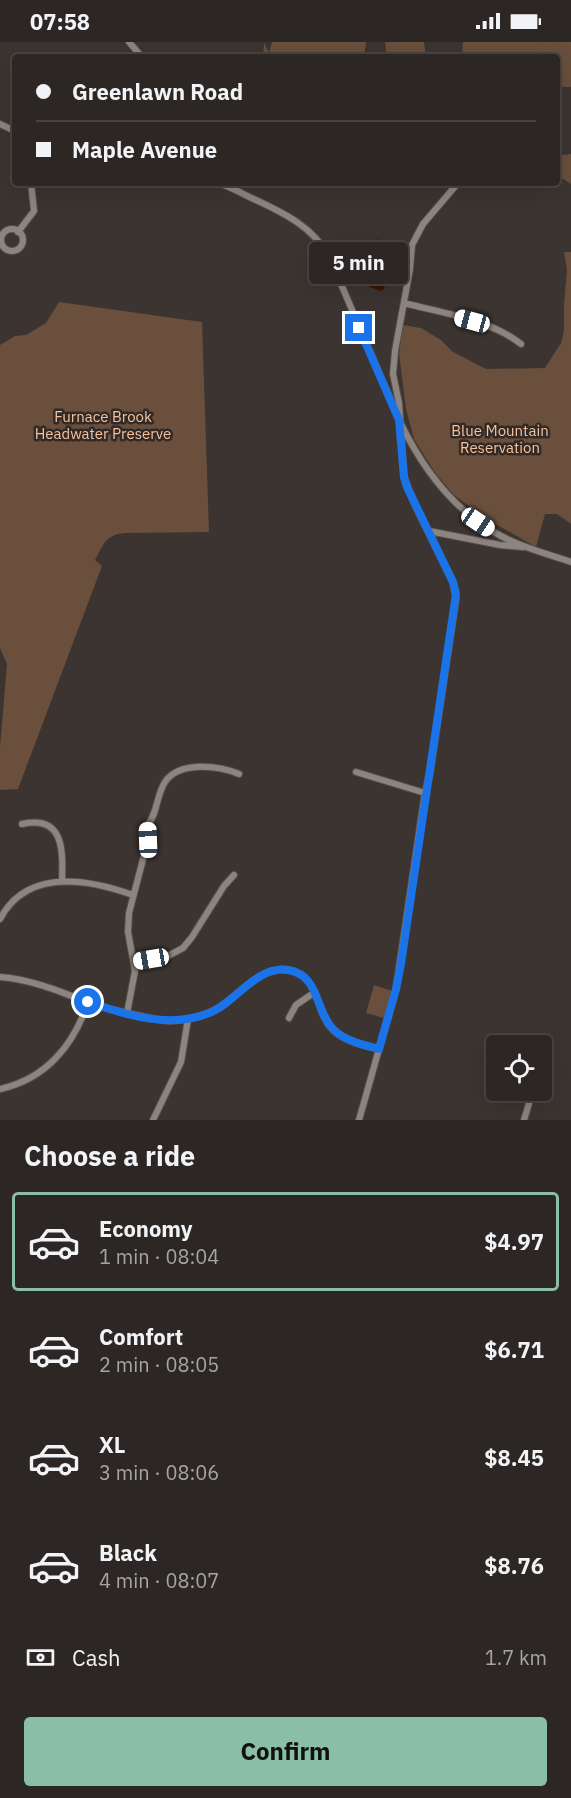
<!DOCTYPE html>
<meta charset="utf-8">
<style>
body{margin:0;font-family:"IBM Plex Sans",sans-serif;background:#383331;color:#f1f3f6;height:100vh;display:flex;flex-direction:column;font-size:22px;white-space:nowrap}
*{box-sizing:border-box;margin:0}
p{font-size:20px;color:#a6a5a6}
.icon{flex:none;width:33px;height:33px;fill:none;stroke:currentColor;stroke-width:2;stroke-linecap:round;stroke-linejoin:round}
.map{position:relative;height:1078px;overflow:hidden}
.side{display:flex;flex-direction:column;background:#2c2724;flex:1}
.side>*{flex:none}
.top-card{position:absolute;left:12px;top:12px;width:548px;height:132px;border-radius:6px;box-shadow:0 6px 24px #0002,0 0 0 2px #484441;display:grid;align-content:center;height:132px;padding:0 24px;background:#2c2724}
.buttons{position:absolute;left:486px;top:993px;display:grid;gap:12px}
.buttons a{display:grid;place-items:center;width:66px;height:66px;border-radius:6px;background:#2c2724;box-shadow:0 6px 24px #0002,0 0 0 2px #484441;font-size:30px}
.end{position:absolute;width:27px;height:27px;margin:-14px;border:8px solid #1a73e8;background:#fff;box-shadow:0 0 0 3px #fff}
.from{border-radius:50%}
.bubble{position:absolute;height:42px;border-radius:6px;background:#2c2724;box-shadow:0 6px 24px #0002,0 0 0 2px #484441;font-size:20px;font-weight:700;line-height:42px;text-align:center}
.car{position:absolute;width:18px;height:36px;margin:-18px -9px;border-radius:8px;box-shadow:0 0 4px 2px #0007;background:linear-gradient(#fff 24%,#345 0 40%,#fff 0 76%,#345 0 86%,#fff 0)}
.top-card b{display:flex;align-items:center;gap:21px;height:57px;font-size:22px}
.top-card b+b{border-top:2px solid #484441}
.top-card i{width:15px;height:15px;background:#f1f3f6}
ul{padding:0;list-style:none}
li{display:flex;align-items:center;gap:18px;height:99px;margin:0 12px 9px;padding:0 12px;border:3px solid transparent;border-radius:6px}
li div{flex:1}
li b{display:block;font-size:22px}
li em{font-style:normal;font-weight:700}
li.selected{border-color:#8abfa5}
li>.icon{width:54px;height:54px;stroke-width:1.5}
h2{padding:0 24px;font-size:27px;line-height:72px}
.pay{display:flex;align-items:center;gap:15px;height:66px;padding:0 24px;font-size:22px}
.pay p{margin-inline-start:auto}
.primary-button{display:flex;gap:12px;margin-top:auto;padding:12px 24px}
.primary-button a{flex:1;height:69px;border-radius:6px;background:#8abfa5;color:#111;font-size:24px;font-weight:700;line-height:69px;text-align:center}
.status{display:flex;justify-content:space-between;align-items:center;height:42px;padding:0 30px;background:#2c2724;direction:ltr}
.status svg{height:16px;fill:currentColor}
.map>svg:first-child{display:block}
.green{fill:#694f3c}
.water{fill:#371600}
.lines{fill:none;stroke-linecap:round;stroke-linejoin:round}
.minor-casing{stroke:#56504c;stroke-width:8}
.minor{stroke:#8d847f;stroke-width:6}
.route{stroke:#1a73e8;stroke-width:8}
.labels{text-anchor:middle;stroke-width:5;stroke-linejoin:round;paint-order:stroke}
.park-label{font-size:15px;fill:#f6c29e;stroke:#312a26}
</style>
<div class="status"><b>07:58</b><svg viewBox="0 0 49 12"><path d="M0 12V9h3v3zM5 12V6h3v6zM10 12V3h3v9zM15 12V0h3v12zM26 1h20v11H26zM47 4h2v5h-2z"/></svg></div>
<div class="map">
<svg width="571" height="1078" viewBox="0 0 571 1078">
<rect width="100%" height="100%" fill="#3b3430"/>
<path class="green" d="M 272,0 L 366,0 L 364,15 L 263,15 L 264,1 L 269,11 Z
M 385,0 L 424,0 L 426,15 L 387,15 Z
M 463,0 L 571,0 L 571,45 L 557,45 L 556,15 L 462,15 Z
M 571,112 L 571,142 L 557,133 L 556,114 Z
M 564,210 L 571,210 L 571,482 L 557,472 L 545,472 L 536,505 L 485,476 L 453,452 L 434,429 L 414,397 L 406,367 L 399,312 L 403,283 L 421,286 L 441,298 L 453,310 L 486,327 L 545,326 L 561,301 L 564,289 L 564,262 L 567,228 Z
M 59,260 L 202,280 L 209,490 L 125,491 C 105,493 104,502 95,518 L 102,524 L 18,747 L 0,748 L 0,705 L 7,622 L 0,606 L 0,303 L 15,294 L 26,293 L 46,281 Z
M 374,943 L 392,949 L 384,976 L 366,971 Z"/>
<path class="water" d="M 379,197 L 386,206 L 383,209 L 388,231 L 384,247 L 380,249 L 368,244 L 371,231 L 368,228 L 370,221 L 367,220 C 366,208 367,202 379,197 Z"/>
<g class="lines">
<defs>
<path id="minor" d="M 129,0 L 142,15
M 0,82 L 15,89
M 218,141 C 232,145 244,153 256,158 C 286,172 312,185 329,214 L 397,373
M1 198a11 11 0 1 1 22 0a11 11 0 1 1-22 0Z
M 18,190 L 34,169 L 31,141
M 404,261 C 442,271 489,277 521,302
M 401,382 C 424,429 455,470 501,494 C 523,506 548,512 571,520
M 429,489 L 500,503 L 523,505
M 356,730 L 425,751
M 22,782 C 64,773 63,808 62,839
M 0,877 C 27,826 88,837 133,853
M 134,920 L 168,914 L 183,906 L 192,895 L 224,844 L 234,833
M 0,935 C 30,937 59,949 87,960 C 104,966 122,970 140,974 C 150,976 161,979 171,979 C 186,978 202,975 215,968 C 238,955 260,923 289,928 C 320,934 315,970 333,988 C 345,999 363,1003 379,1007
M 127,971 L 135,929 L 128,890 L 129,871 L 148,798 L 147,784 C 158,771 156,754 165,740 C 179,719 218,723 239,732
M 289,976 L 296,963 L 315,950
M 542,1024 L 548,1002
M 0,1047 C 46,1037 74,1003 88,960
M 153,1078 L 181,1020 L 188,977
M 359,1078 L 396,947 L 425,751 L 430,731 L 456,557 L 453,540 L 414,461 L 404,435 L 399,361 L 393,332 L 395,309 L 410,227 L 412,203 L 423,182 L 458,141
M 524,1078 L 533,1048"/>
</defs>
<use href="#minor" class="minor-casing"/>
<use href="#minor" class="minor"/>
</g>
<g class="lines">
<path class="route" d="M 88,960 C 126,973 170,987 209,971 C 236,961 256,923 288,928 C 320,933 315,969 333,987 C 345,999 363,1003 379,1007 L 396,947 L 401,922 L 456,552 L 453,540 L 407,445 L 404,435 L 399,378 L 359,286"/>
</g>
<g class="labels">
<g class="park-label">
<text x="103" y="380">Furnace Brook<tspan x="103" dy="17">Headwater Preserve</tspan></text>
<text x="500" y="394">Blue Mountain<tspan x="500" dy="17">Reservation</tspan></text>
</g>
</g>
</svg>
<div class="buttons">
<a><svg class="icon" aria-label="locate" viewBox="0 0 24 24"><circle cx="12" cy="12" r="6"/><path d="M12 2v4M12 18v4M2 12h4M18 12h4"/></svg></a>
</div>
<i class="end from" style="left:88px;top:960px"></i>
<i class="end" style="left:359px;top:286px"></i>
<div class="bubble" style="left:309px;top:200px;width:99px">5 min</div>
<i class="car" style="left:472px;top:279px;rotate:285deg"></i>
<i class="car" style="left:478px;top:480px;rotate:124deg"></i>
<i class="car" style="left:148px;top:798px;rotate:358deg"></i>
<i class="car" style="left:151px;top:917px;rotate:260deg"></i>
<div class="top-card">
<b><i class="from"></i>Greenlawn Road</b>
<b><i></i>Maple Avenue</b>
</div>
</div>
<section class="side">
<h2>Choose a ride</h2>
<ul>
<li class="selected"><svg class="icon" aria-label="car" viewBox="0 0 24 24"><path d="M5 17H2v-5l4-1 3-4h7l3 4 3 1v5h-3M9 17h6M6 11h13"/><circle cx="7" cy="17" r="2"/><circle cx="17" cy="17" r="2"/></svg><div><b>Economy</b><p>1 min · 08:04</p></div><em>$4.97</em></li>
<li><svg class="icon" aria-label="car" viewBox="0 0 24 24"><path d="M5 17H2v-5l4-1 3-4h7l3 4 3 1v5h-3M9 17h6M6 11h13"/><circle cx="7" cy="17" r="2"/><circle cx="17" cy="17" r="2"/></svg><div><b>Comfort</b><p>2 min · 08:05</p></div><em>$6.71</em></li>
<li><svg class="icon" aria-label="car" viewBox="0 0 24 24"><path d="M5 17H2v-5l4-1 3-4h7l3 4 3 1v5h-3M9 17h6M6 11h13"/><circle cx="7" cy="17" r="2"/><circle cx="17" cy="17" r="2"/></svg><div><b>XL</b><p>3 min · 08:06</p></div><em>$8.45</em></li>
<li><svg class="icon" aria-label="car" viewBox="0 0 24 24"><path d="M5 17H2v-5l4-1 3-4h7l3 4 3 1v5h-3M9 17h6M6 11h13"/><circle cx="7" cy="17" r="2"/><circle cx="17" cy="17" r="2"/></svg><div><b>Black</b><p>4 min · 08:07</p></div><em>$8.76</em></li>
</ul>
<div class="pay"><svg class="icon" aria-label="cash" viewBox="0 0 24 24"><path d="M3 7h18v10H3z"/><circle cx="12" cy="12" r="2"/></svg>Cash<p>1.7 km</p></div>
<div class="primary-button"><a>Confirm</a></div>
</section>
